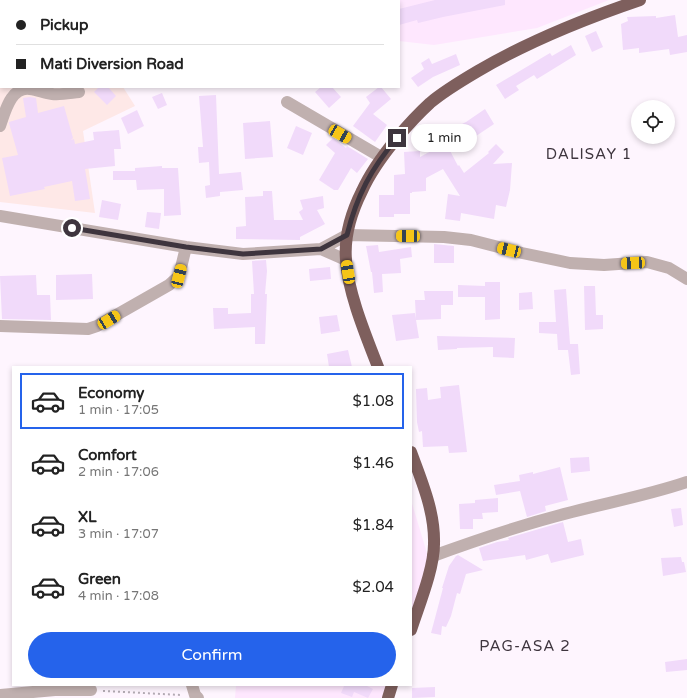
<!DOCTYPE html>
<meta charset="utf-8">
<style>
body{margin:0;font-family:"Varela Round",sans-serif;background:#f2f2f2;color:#222;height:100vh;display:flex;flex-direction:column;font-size:15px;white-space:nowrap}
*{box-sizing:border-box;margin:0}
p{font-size:13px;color:#767676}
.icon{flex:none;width:22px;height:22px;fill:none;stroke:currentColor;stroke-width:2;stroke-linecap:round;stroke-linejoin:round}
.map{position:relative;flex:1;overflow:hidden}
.drawer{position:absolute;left:12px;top:366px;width:400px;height:320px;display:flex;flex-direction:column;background:#fff;border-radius:0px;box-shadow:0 2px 6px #0003}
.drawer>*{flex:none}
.hud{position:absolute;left:0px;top:0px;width:400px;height:88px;box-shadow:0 2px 6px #0003;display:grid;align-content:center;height:88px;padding:0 16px;background:#fff}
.buttons{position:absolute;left:631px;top:100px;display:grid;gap:8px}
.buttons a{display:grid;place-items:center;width:44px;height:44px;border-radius:50%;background:#fff;box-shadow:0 2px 6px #0003;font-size:20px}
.end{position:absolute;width:18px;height:18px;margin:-9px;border:5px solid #3e353e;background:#fff;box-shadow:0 0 0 2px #fff}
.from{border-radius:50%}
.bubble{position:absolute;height:28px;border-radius:14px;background:#fff;box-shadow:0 2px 6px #0003;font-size:13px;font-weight:600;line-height:28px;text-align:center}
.car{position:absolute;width:12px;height:24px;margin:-12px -6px;border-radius:5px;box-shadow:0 0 3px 1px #0007;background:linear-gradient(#f5c518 24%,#345 0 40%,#f5c518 0 76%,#345 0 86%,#f5c518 0)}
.hud b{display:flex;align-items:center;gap:14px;height:38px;font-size:15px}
.hud b+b{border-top:1px solid #e0e0e0}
.hud i{width:10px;height:10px;background:#222}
ul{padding:7px 0 0;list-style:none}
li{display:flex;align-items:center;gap:12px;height:56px;margin:0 8px 6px;padding:0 8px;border:2px solid transparent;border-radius:0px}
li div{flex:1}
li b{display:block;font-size:15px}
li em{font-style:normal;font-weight:600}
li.on{border-color:#2563eb}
li>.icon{width:36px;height:36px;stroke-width:1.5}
.primary-button{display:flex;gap:8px;margin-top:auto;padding:8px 16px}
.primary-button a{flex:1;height:46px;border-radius:24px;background:#2563eb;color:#fff;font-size:16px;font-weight:600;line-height:46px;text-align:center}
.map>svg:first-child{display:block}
.commercial{fill:#fee8e7}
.built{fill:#fee7fe}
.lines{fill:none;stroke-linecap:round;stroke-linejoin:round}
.stream{stroke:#7d8fa4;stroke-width:3.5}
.building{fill:#f1dafa}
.path{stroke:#b3aab3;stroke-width:2;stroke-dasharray:2 3;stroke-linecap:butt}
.minor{stroke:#c0b0af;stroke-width:12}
.highway{stroke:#7e5f5d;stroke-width:12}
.route{stroke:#3e353e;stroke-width:5}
.labels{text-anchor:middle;stroke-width:3.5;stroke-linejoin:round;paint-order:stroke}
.neighbourhood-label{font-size:15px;letter-spacing:1px;fill:#3e353e;stroke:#fef5fe}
</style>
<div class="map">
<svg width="687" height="698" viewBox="0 0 687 698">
<rect width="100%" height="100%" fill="#fef5fe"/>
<path class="commercial" d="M 0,35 L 1,35 L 1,87 L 123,87 L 135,106 L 83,131 L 95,213 L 0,202 Z"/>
<path class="built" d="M 367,0 L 609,0 L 537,28 L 434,45 L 399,41 L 399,1 Z
M 411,500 L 429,560 L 411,613 Z
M 236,685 L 388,685 L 384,698 L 235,698 Z"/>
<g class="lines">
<path class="stream" d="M 39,1 L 40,0
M 0,28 L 1,28"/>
</g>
<path class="building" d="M 435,0 L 505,0 L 505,5 L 443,17 L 418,23 L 417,20 L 399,25 L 399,9 Z
M 675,15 L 678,37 L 687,35 L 687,52 L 670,55 L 669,49 L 639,53 L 639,48 L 623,50 L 621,24 L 628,21 L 627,17 L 656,16 L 656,18 Z
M 596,31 L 603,47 L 592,52 L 585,36 Z
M 571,45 L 576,55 L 537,79 L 534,75 L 516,86 L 519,90 L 505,99 L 496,85 L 550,53 L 552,56 Z
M 456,54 L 460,65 L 433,77 L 418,87 L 411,78 L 424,69 L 421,63 L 429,58 L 432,64 Z
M 99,87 L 108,87 L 116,96 L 107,105 L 94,92 Z
M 321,87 L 332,87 L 341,97 L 329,108 L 315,92 Z
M 379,87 L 381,87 L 391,99 L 373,114 L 387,125 L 375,142 L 353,126 L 370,103 L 366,97 Z
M 162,93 L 167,105 L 158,109 L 152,97 Z
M 216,95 L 219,174 L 241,172 L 243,190 L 220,192 L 220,196 L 206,198 L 205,186 L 210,185 L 209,162 L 199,163 L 198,147 L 203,147 L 199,96 Z
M 30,97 L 36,98 L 38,113 L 64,106 L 73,138 L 71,140 L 74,139 L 75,144 L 94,140 L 93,132 L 119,130 L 121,149 L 114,149 L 115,166 L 85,169 L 90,199 L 75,201 L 72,181 L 44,187 L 45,189 L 10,196 L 2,158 L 18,155 L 9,123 L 9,122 L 26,117 L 23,98 Z
M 485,109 L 494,124 L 473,138 L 472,136 L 457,144 L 450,130 L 466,122 Z
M 137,110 L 144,126 L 128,134 L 121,118 Z
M 270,121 L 273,157 L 245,159 L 243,123 Z
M 296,126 L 312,133 L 303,155 L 287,148 Z
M 333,138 L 346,148 L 347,146 L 368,159 L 357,173 L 351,168 L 338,190 L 334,190 L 319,180 L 335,153 L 326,145 Z
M 446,143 L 458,166 L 459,165 L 464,173 L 489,153 L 488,152 L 496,144 L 504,152 L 493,164 L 512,163 L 510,190 L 506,207 L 496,205 L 494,219 L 461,213 L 460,221 L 445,219 L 448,194 L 460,196 L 443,169 L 426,178 L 426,191 L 412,192 L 412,193 L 410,193 L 410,214 L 394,214 L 394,217 L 379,217 L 379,195 L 394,195 L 394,175 L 405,174 L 404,152 L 420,151 L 420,157 Z
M 162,166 L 162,168 L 178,168 L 181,215 L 164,216 L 164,189 L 137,190 L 136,180 L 113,180 L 113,171 L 135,171 L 135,168 Z
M 263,191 L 272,191 L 274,220 L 303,220 L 299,212 L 303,209 L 300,200 L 323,196 L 324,208 L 317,210 L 325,224 L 300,237 L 300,240 L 236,239 L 236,227 L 246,226 L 245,197 L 263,196 Z
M 102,200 L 121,204 L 118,220 L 99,217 Z
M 147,212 L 161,213 L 159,229 L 145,227 Z
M 434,244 L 454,246 L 454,263 L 434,263 Z
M 378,245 L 379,252 L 411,247 L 412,257 L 400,259 L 401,273 L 382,274 L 383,292 L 374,293 L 372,272 L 371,272 L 366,246 Z
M 266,260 L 267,271 L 265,294 L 267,294 L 265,344 L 255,344 L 255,327 L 214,329 L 213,308 L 228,308 L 228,314 L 251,313 L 251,294 L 254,294 L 252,261 Z
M 330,267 L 331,279 L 310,281 L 309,269 Z
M 92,274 L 93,299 L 56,300 L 56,275 Z
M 36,275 L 37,295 L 50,295 L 51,320 L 2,319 L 0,276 Z
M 485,282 L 500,282 L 500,319 L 485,320 L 485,297 L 458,297 L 458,285 L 485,286 Z
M 584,286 L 595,286 L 596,315 L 603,315 L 603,329 L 585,330 Z
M 566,289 L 570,344 L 578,344 L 580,374 L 571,375 L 568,350 L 558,350 L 557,334 L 539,333 L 539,322 L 556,322 L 554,290 Z
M 424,291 L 453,291 L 453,305 L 441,305 L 441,319 L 416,320 L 419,338 L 396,341 L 392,315 L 415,313 L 416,319 L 415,300 L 425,300 Z
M 532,292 L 533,309 L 519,310 L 519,293 Z
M 337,315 L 340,331 L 321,334 L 319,317 Z
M 437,336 L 515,338 L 514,358 L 493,357 L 493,347 L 457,348 L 457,349 L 438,350 Z
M 348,350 L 352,367 L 329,367 L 327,354 Z
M 459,385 L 467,452 L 449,453 L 448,446 L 423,447 L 422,431 L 419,432 L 417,422 L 416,389 L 427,388 L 428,400 L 441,398 L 440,387 Z
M 589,457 L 590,471 L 571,473 L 570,458 Z
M 560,467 L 568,500 L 545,506 L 546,511 L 527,517 L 520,491 L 496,495 L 494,485 L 520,481 L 519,475 L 533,472 L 533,474 Z
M 498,498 L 498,512 L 482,513 L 483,519 L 473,519 L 473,529 L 460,529 L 459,504 L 475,503 L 475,500 Z
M 681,508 L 683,525 L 674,527 L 671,509 Z
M 563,522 L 568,542 L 581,539 L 584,555 L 551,563 L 548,554 L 526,560 L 525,555 L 483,561 L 479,548 L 497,542 L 509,540 L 508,538 Z
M 458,555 L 483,570 L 466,574 L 460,594 L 457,593 L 451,616 L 446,627 L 442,626 L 441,635 L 431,633 L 443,588 L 442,588 L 449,566 L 456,556 Z
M 681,557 L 682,562 L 684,562 L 686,572 L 663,576 L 661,558 Z
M 687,659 L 687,670 L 666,672 L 665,662 Z
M 342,685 L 365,685 L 373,689 L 368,698 L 354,692 L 352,697 L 341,693 L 344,686 Z
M 435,687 L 435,697 L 412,698 L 412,688 Z"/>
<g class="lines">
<path class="path" d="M 103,691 L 182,695"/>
<path class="minor" d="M 287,102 L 381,157
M 0,126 C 5,112 11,86 30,89 C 38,90 44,93 52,94 C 61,95 70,93 79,92
M 0,216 L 186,247 L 243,254 L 321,249 L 347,235 L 444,237 L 471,240 L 522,253 L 570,263 L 604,265 L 647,262 L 669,268 L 687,279
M 321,249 L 346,260
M 0,326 L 88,329 L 97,326 L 169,285 L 179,276 L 186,247
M 433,556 C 479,539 525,524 572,512 C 611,502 649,495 687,482
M 192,685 L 195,695 L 198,698
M 0,695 L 55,690 L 91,690"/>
<path class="highway" d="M 378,367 C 366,336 348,293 346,260 C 344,236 351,213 362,191 C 371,171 383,155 397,138 C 407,126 418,114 430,103 C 444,91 461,81 478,71 C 529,41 584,19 640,0
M 411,452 C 422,482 435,512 434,544 C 434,569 419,605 411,630
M 388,698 L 392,685"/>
</g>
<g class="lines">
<path class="route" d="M 72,228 L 186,247 L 243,254 L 321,249 L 347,235 C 357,195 371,169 397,138"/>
</g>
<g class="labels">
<g class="neighbourhood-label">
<text x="589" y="159">DALISAY 1</text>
<text x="525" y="651">PAG-ASA 2</text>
</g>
</g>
</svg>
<div class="buttons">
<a><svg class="icon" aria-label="locate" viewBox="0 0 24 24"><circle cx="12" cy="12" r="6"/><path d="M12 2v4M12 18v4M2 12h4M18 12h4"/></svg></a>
</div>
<i class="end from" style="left:72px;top:228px"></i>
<i class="end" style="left:397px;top:138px"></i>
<div class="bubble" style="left:411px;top:124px;width:66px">1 min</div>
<i class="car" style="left:340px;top:134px;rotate:120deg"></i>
<i class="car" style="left:408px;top:236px;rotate:271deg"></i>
<i class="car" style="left:509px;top:250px;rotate:284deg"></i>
<i class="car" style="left:633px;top:263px;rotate:267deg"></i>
<i class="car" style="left:348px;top:272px;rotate:351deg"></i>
<i class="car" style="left:179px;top:276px;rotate:14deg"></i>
<i class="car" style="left:109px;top:320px;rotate:59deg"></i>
<div class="hud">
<b><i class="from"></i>Pickup</b>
<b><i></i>Mati Diversion Road</b>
</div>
<section class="drawer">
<ul>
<li class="on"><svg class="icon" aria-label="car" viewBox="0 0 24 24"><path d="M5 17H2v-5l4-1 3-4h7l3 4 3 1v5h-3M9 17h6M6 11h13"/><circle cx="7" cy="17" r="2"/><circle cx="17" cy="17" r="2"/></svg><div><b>Economy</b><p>1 min · 17:05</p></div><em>$1.08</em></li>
<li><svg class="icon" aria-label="car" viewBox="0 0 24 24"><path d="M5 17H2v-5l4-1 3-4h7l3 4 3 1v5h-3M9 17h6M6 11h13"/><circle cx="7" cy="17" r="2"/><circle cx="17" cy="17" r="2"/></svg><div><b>Comfort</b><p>2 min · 17:06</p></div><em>$1.46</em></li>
<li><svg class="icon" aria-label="car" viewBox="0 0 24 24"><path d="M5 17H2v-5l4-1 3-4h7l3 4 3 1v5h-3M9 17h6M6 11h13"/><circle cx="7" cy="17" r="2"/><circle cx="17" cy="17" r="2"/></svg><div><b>XL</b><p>3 min · 17:07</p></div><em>$1.84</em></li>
<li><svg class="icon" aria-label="car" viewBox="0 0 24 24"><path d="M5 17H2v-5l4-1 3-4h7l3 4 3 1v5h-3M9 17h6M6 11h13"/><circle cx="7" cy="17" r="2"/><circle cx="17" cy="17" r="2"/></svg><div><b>Green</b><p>4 min · 17:08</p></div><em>$2.04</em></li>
</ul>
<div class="primary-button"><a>Confirm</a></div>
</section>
</div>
